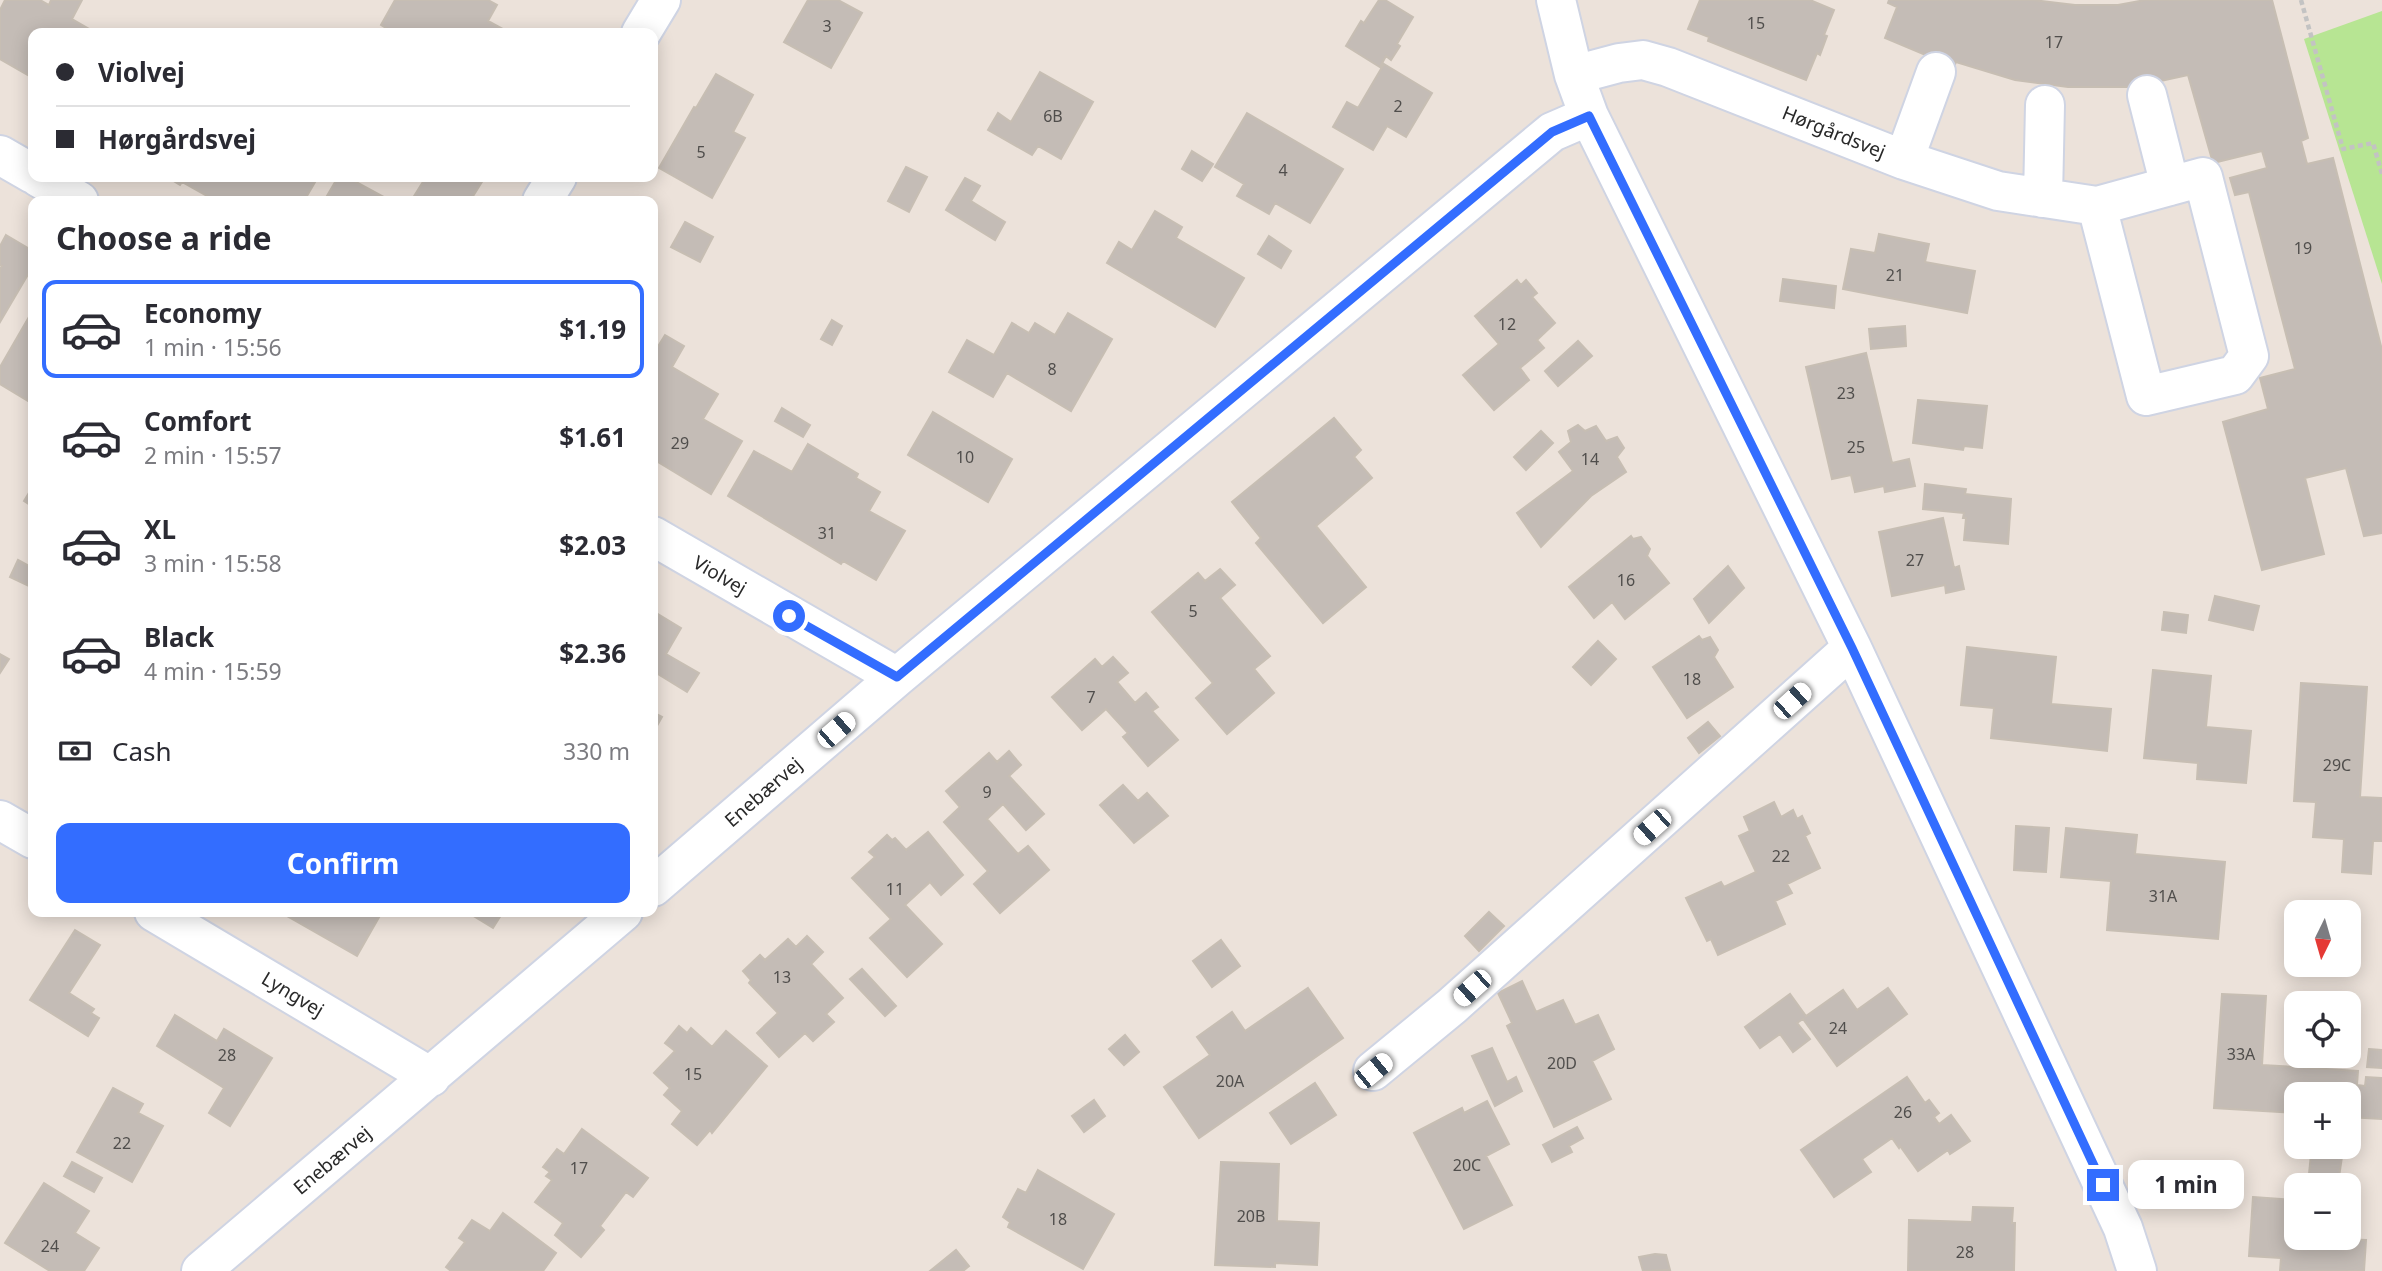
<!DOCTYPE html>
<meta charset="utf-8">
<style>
body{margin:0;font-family:"Noto Sans",sans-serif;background:#f2f2f3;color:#2b2b33;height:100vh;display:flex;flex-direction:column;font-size:26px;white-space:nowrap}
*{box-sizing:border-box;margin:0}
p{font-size:23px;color:#7c7c81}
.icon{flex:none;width:38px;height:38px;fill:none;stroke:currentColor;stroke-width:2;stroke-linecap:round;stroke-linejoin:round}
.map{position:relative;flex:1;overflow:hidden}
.panel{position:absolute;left:28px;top:196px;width:630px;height:721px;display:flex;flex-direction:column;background:#fff;border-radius:14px;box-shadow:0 4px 18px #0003}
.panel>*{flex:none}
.top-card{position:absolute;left:28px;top:28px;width:630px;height:154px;border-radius:14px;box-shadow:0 4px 18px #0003;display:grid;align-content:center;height:154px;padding:0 28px;background:#fff}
.needle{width:46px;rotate:185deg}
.tools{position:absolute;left:2284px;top:900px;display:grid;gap:14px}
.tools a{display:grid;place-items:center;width:77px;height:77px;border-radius:14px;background:#fff;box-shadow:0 4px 18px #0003;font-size:35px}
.end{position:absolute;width:32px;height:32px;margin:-16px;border:9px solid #336dff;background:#fff;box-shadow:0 0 0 4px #fff}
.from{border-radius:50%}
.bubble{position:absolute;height:49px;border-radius:14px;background:#fff;box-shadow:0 4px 18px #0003;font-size:23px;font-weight:700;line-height:49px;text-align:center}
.car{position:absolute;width:21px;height:42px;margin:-21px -10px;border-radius:9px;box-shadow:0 0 5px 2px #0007;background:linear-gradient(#fff 24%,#345 0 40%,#fff 0 76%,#345 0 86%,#fff 0)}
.top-card b{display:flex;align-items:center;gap:24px;height:66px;font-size:26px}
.top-card b+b{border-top:2px solid #e1e1e2}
.top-card i{width:18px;height:18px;background:#2b2b33}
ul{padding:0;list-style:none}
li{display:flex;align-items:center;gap:21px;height:98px;margin:0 14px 10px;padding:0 14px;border:4px solid transparent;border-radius:14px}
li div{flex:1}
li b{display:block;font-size:26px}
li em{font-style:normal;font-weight:700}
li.on{border-color:#336dff}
li>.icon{width:63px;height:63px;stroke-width:1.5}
h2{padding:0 28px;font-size:32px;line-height:84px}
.pay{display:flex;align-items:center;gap:18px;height:77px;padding:0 28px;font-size:26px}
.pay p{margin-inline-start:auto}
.primary-button{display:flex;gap:14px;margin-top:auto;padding:14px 28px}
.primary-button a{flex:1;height:80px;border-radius:14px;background:#336dff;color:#fff;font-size:28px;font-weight:700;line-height:80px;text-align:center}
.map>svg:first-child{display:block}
.green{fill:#b7e593}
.building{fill:#c4bcb6;stroke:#c7beb3;stroke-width:2}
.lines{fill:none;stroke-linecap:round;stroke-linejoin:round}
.minor-casing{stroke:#cfd4e3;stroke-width:42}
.path{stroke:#c3c3c3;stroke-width:4.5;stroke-dasharray:5 3.5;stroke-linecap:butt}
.minor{stroke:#fff;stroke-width:38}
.route{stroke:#336dff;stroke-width:9}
.labels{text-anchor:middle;stroke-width:5;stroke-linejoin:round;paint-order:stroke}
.number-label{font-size:16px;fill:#504e4c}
.street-label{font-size:19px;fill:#292929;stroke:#fff}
</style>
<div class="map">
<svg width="2382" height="1271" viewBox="0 0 2382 1271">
<rect width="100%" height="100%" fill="#ece2da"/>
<path class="green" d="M 2382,11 L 2382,284 L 2304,39 Z"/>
<path class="building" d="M 5,0 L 40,0 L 49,5 L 51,0 L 82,0 L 72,19 L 89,29 L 87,33 L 33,33 L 33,78 L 0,59 L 0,10 Z
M 395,0 L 488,0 L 497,5 L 488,21 L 510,33 L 394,33 L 381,25 Z
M 808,0 L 838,0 L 862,13 L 831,68 L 784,42 Z
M 1379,0 L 1385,0 L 1413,17 L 1397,44 L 1400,46 L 1391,60 L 1386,56 L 1380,67 L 1346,46 L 1361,21 L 1364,23 Z
M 1700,0 L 1810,0 L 1834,10 L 1824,35 L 1827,36 L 1820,55 L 1817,53 L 1806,80 L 1708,41 L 1709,37 L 1688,29 Z
M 1889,0 L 2033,0 L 2075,5 L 2118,5 L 2145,0 L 2272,0 L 2308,138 L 2301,141 L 2307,164 L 2333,158 L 2382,350 L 2382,533 L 2364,536 L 2346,468 L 2305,478 L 2324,554 L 2262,570 L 2223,422 L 2268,409 L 2260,378 L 2295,369 L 2249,192 L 2235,195 L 2230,178 L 2267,168 L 2262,151 L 2213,163 L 2188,75 L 2133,87 L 2068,87 L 2015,80 L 1956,62 L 1954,67 L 1885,38 L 1897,7 L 1888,3 Z
M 1384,64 L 1432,93 L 1406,137 L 1387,126 L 1373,150 L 1333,127 L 1347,102 L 1358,108 Z
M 1040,72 L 1093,102 L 1061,159 L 1038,146 L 1032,155 L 988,130 L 998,113 L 1011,122 Z
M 716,74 L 753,95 L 733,132 L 745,138 L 712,198 L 659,168 L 694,107 L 696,108 Z
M 1247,113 L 1343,169 L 1310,223 L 1275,203 L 1269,214 L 1237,196 L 1244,184 L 1215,167 Z
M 1192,151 L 1213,164 L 1202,181 L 1182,169 Z
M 906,167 L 927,177 L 909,212 L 888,201 Z
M 167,177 L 318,177 L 304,201 L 216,201 L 182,182 L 180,185 Z
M 338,177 L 347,177 L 391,201 L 324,201 Z
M 426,177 L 485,177 L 470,201 L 411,201 Z
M 965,178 L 980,186 L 971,201 L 1005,222 L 995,240 L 946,210 Z
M 1155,211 L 1182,227 L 1176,238 L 1244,278 L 1215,327 L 1107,263 L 1119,242 L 1132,250 Z
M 685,222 L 713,237 L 700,262 L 671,247 Z
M 1879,234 L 1929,244 L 1925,262 L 1975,271 L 1967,313 L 1843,289 L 1851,249 L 1875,253 Z
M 6,235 L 33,251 L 33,266 L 0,322 L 0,269 L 2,266 L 0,265 L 0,246 Z
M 1269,236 L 1291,251 L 1281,268 L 1258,254 Z
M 1783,279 L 1836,286 L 1834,308 L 1780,301 Z
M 1517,280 L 1521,285 L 1526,280 L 1537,293 L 1532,297 L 1555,323 L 1537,340 L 1544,348 L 1520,368 L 1529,380 L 1494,410 L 1463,375 L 1499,344 L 1475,316 Z
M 33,310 L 33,404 L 0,384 L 0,367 Z
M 1068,313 L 1112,339 L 1071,411 L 1007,373 L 993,397 L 949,372 L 967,340 L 994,355 L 1012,323 L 1029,333 L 1035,323 L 1055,335 Z
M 832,320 L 842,326 L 832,345 L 821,339 Z
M 1905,326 L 1906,346 L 1871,349 L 1869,329 Z
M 665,335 L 684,346 L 672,367 L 718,394 L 703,419 L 742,441 L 711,494 L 653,459 L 653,346 L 657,348 Z
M 1578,341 L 1592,356 L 1558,386 L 1545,371 Z
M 1866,353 L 1892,463 L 1909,459 L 1915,486 L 1885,492 L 1884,486 L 1855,492 L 1851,475 L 1832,479 L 1806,367 Z
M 1918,400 L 1987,406 L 1982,448 L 1964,446 L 1963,450 L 1913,443 Z
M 782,408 L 810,425 L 803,437 L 775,421 Z
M 933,412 L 1012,459 L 988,502 L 908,455 Z
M 1334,418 L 1361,450 L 1354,457 L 1372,478 L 1316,526 L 1366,587 L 1323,623 L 1256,543 L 1261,538 L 1232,502 Z
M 1578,425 L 1585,431 L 1596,426 L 1606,441 L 1617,437 L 1624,448 L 1617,457 L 1626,472 L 1591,496 L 1541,547 L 1517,513 L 1573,471 L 1559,452 L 1571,442 L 1568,431 Z
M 1541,431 L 1553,443 L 1526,470 L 1514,457 Z
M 808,444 L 858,474 L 856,478 L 880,492 L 869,511 L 905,531 L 876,580 L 843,561 L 841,564 L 728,496 L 754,451 L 792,472 Z
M 1925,484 L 1966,489 L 1965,494 L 2011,499 L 2008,544 L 1964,540 L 1966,518 L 1963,518 L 1964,513 L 1923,509 Z
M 33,486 L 33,507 L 24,501 Z
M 1943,518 L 1954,568 L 1959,566 L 1964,589 L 1946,593 L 1945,585 L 1892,596 L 1879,532 Z
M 1631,536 L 1633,539 L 1641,537 L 1650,549 L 1647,556 L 1669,583 L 1625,619 L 1612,602 L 1594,618 L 1569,587 Z
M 18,560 L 33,568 L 33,588 L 10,577 Z
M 1728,566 L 1744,588 L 1709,623 L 1694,599 Z
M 1220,569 L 1235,585 L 1220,598 L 1270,656 L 1254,669 L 1274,693 L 1227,734 L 1196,698 L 1213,683 L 1152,612 L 1198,573 L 1205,581 Z
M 2215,596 L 2259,606 L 2253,630 L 2209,620 Z
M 653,611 L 681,628 L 666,654 L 699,673 L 687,692 L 653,671 Z
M 2164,612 L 2188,615 L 2186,633 L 2162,630 Z
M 1699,636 L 1702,640 L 1710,637 L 1718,650 L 1714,657 L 1733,687 L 1687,718 L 1653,667 Z
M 1598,641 L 1616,659 L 1591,685 L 1573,667 Z
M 1967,647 L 2056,657 L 2051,704 L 2111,709 L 2107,751 L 1991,738 L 1994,708 L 1961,705 Z
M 0,654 L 9,659 L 0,673 Z
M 1113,657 L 1128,673 L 1117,682 L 1135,703 L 1146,693 L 1158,707 L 1152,711 L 1178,740 L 1148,766 L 1123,737 L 1128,733 L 1106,709 L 1082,730 L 1052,697 L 1095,659 L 1102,667 Z
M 2153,670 L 2211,676 L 2206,727 L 2251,731 L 2246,783 L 2197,779 L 2198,763 L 2144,758 Z
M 2301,683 L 2367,687 L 2360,797 L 2382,798 L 2382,841 L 2373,841 L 2371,874 L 2342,872 L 2344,839 L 2313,837 L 2316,802 L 2294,801 Z
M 653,712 L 662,717 L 653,733 Z
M 1708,722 L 1720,736 L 1699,753 L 1688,738 Z
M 1009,751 L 1021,765 L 1009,776 L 1044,814 L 1026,830 L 1003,804 L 987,819 L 1018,854 L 1028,846 L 1049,870 L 1000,913 L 974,884 L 988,871 L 944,822 L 960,807 L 946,791 L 989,753 L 997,762 Z
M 1123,785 L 1138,801 L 1147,793 L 1168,816 L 1134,843 L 1100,805 Z
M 1774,802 L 1781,817 L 1793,810 L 1797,819 L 1802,816 L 1810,833 L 1805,836 L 1820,868 L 1787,884 L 1792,893 L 1775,901 L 1785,924 L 1718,955 L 1711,939 L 1707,941 L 1686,898 L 1721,882 L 1724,887 L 1756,872 L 1739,836 L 1750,831 L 1744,817 Z
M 2016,826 L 2049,828 L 2046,872 L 2014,870 Z
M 2066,828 L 2137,835 L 2135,854 L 2225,862 L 2218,939 L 2107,930 L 2111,881 L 2061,877 Z
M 928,832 L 963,875 L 941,895 L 930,882 L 905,905 L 942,944 L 907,977 L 870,938 L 891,919 L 852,878 L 875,857 L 869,852 L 887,835 L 892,840 L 895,838 L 906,850 Z
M 280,912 L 382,912 L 357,956 Z
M 467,912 L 503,912 L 493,928 Z
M 1489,912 L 1504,926 L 1479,951 L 1465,936 Z
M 75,930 L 100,945 L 69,993 L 94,1009 L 91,1013 L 99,1018 L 88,1036 L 30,1000 Z
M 807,936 L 823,952 L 811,964 L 843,998 L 826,1014 L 834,1022 L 813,1041 L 805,1033 L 779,1057 L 757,1033 L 778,1013 L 749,983 L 751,980 L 743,971 L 760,955 L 765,960 L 788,939 L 796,947 Z
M 1221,940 L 1240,966 L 1212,987 L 1193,961 Z
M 862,969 L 896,1006 L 885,1016 L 850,979 Z
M 1522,981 L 1536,1012 L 1563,1000 L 1575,1025 L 1598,1015 L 1614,1049 L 1592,1061 L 1611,1099 L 1554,1127 L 1507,1026 L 1512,1023 L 1498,993 Z
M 1308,988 L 1343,1038 L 1199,1138 L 1164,1087 L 1210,1055 L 1197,1037 L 1232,1012 L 1245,1031 Z
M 1888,988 L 1907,1014 L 1837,1066 L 1803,1019 L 1797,1023 L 1810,1039 L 1793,1052 L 1780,1034 L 1760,1048 L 1745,1027 L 1790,994 L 1806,1016 L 1843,990 L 1857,1010 Z
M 2222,994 L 2266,996 L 2262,1065 L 2358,1071 L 2357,1085 L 2365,1086 L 2366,1077 L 2382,1078 L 2382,1119 L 2348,1117 L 2348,1094 L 2296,1094 L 2296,1113 L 2214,1108 Z
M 175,1015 L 217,1041 L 224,1029 L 272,1058 L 230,1126 L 209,1113 L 224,1088 L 157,1046 Z
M 679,1026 L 687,1033 L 691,1028 L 712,1047 L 726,1031 L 767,1066 L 712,1133 L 710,1130 L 697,1145 L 672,1124 L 682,1111 L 664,1095 L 670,1088 L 654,1073 L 675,1051 L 665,1043 Z
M 1125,1035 L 1139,1052 L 1124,1065 L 1109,1049 Z
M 1492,1048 L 1507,1082 L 1516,1077 L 1522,1091 L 1495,1106 L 1472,1056 Z
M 2369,1049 L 2382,1050 L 2382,1068 L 2367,1067 Z
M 1907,1077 L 1925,1103 L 1929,1100 L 1939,1113 L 1934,1117 L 1939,1124 L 1951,1115 L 1970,1141 L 1950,1154 L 1948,1150 L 1918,1171 L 1900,1146 L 1899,1148 L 1892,1138 L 1862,1159 L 1871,1172 L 1834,1197 L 1801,1150 Z
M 1315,1083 L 1336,1115 L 1291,1144 L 1270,1113 Z
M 113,1088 L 143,1104 L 138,1113 L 163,1126 L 132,1182 L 77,1152 Z
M 1094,1100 L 1105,1116 L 1084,1132 L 1072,1116 Z
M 1487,1101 L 1509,1144 L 1486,1156 L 1512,1205 L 1464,1229 L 1414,1133 L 1462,1108 L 1464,1113 Z
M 1577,1127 L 1583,1138 L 1569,1146 L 1572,1152 L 1552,1162 L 1543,1145 Z
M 582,1129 L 648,1178 L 633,1197 L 626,1192 L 600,1226 L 604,1230 L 581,1257 L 555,1235 L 563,1223 L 535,1202 L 552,1180 L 546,1176 L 550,1172 L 543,1167 L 557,1149 L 564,1154 Z
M 2311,1154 L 2342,1157 L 2339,1177 L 2309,1174 Z
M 72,1162 L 102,1178 L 94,1192 L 64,1176 Z
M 1221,1162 L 1279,1164 L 1277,1221 L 1319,1223 L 1317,1265 L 1275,1263 L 1275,1267 L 1215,1265 Z
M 1038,1170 L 1114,1214 L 1083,1269 L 1008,1227 L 1010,1222 L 1003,1217 L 1018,1189 L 1026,1193 Z
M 44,1183 L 89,1211 L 75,1233 L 99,1248 L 84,1271 L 50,1271 L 5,1243 Z
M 2253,1197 L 2296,1200 L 2296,1237 L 2366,1240 L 2364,1271 L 2280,1271 L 2281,1258 L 2249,1256 Z
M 1973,1207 L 2013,1208 L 2012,1223 L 2015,1223 L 2014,1271 L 1908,1271 L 1909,1220 L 1972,1222 Z
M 503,1213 L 556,1253 L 543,1271 L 451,1271 L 446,1267 L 465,1242 L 459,1238 L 472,1220 L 490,1231 Z
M 956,1250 L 969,1266 L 963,1271 L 930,1271 Z
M 1655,1254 L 1666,1255 L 1670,1270 L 1643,1271 L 1639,1257 Z"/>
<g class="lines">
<defs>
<path id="minor" d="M 1556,0 L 1574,75 L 1589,116 L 1852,648 L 2123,1228 L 2137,1271
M 641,33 L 661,0
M 1574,75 L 1619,63 L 1643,60 L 1668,67 L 1904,160 L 1998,191 L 2097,206
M 2147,95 L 2170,186 L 2203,177 L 2249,356 L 2235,375 L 2146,396 L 2097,206 L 2170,186
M 0,155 L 33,174
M 1904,160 L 1936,72
M 38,177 L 79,201
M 2043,198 L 2045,105
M 542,201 L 557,177
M 653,536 L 897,677
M 0,820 L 33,839
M 653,887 L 897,677 L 1552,132 L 1589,116
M 154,912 L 431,1077
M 1373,1071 L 1452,1006 L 1852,648
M 201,1271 L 623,912"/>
</defs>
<use href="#minor" class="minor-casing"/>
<path class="path" d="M 2301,0 L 2343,149 L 2373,143 L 2382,174"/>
<use href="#minor" class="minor"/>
</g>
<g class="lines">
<path class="route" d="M 789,616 L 897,677 L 1552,132 L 1589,116 L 1852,648 L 2103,1185"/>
</g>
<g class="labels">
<g class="number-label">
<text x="1756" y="29">15</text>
<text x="827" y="32">3</text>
<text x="2054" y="48">17</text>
<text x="1398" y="112">2</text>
<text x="1053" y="122">6B</text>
<text x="701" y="158">5</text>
<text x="1283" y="176">4</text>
<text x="2303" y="254">19</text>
<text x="1895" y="281">21</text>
<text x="1507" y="330">12</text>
<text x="1052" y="375">8</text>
<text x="1846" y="399">23</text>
<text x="680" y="449">29</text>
<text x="1856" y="453">25</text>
<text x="965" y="463">10</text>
<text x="1590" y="465">14</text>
<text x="827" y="539">31</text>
<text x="1915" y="566">27</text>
<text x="1626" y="586">16</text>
<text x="1193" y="617">5</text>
<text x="1692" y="685">18</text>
<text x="1091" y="703">7</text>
<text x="2337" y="771">29C</text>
<text x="987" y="798">9</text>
<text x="1781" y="862">22</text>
<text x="895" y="895">11</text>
<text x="2163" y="902">31A</text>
<text x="782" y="983">13</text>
<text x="1838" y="1034">24</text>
<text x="2241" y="1060">33A</text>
<text x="227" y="1061">28</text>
<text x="1562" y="1069">20D</text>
<text x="693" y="1080">15</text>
<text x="1230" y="1087">20A</text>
<text x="1903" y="1118">26</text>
<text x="122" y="1149">22</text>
<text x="1467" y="1171">20C</text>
<text x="579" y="1174">17</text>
<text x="1251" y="1222">20B</text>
<text x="1058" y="1225">18</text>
<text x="50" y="1252">24</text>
<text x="1965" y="1258">28</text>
</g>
<g class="street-label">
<text transform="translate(1834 132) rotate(22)" y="7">Hørgårdsvej</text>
<text transform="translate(720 575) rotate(30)" y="7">Violvej</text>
<text transform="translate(763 792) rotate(-41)" y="7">Enebærvej</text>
<text transform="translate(293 994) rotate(31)" y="7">Lyngvej</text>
<text transform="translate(332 1160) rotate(-40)" y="7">Enebærvej</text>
</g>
</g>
</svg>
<div class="tools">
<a><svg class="needle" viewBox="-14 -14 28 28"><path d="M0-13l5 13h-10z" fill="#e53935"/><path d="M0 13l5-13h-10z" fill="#7c7c81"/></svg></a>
<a><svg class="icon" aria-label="locate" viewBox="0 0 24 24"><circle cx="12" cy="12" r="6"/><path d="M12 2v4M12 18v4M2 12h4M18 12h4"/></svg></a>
<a>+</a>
<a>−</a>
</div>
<i class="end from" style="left:789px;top:616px"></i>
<i class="end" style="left:2103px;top:1185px"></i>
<div class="bubble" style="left:2128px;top:1160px;width:116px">1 min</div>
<i class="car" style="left:1792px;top:701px;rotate:48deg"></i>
<i class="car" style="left:836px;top:730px;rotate:49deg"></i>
<i class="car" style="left:1652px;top:827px;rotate:228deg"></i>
<i class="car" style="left:1472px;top:988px;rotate:228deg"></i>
<i class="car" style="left:1373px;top:1071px;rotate:51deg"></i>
<div class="top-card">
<b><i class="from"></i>Violvej</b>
<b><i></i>Hørgårdsvej</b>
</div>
<section class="panel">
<h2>Choose a ride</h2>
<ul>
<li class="on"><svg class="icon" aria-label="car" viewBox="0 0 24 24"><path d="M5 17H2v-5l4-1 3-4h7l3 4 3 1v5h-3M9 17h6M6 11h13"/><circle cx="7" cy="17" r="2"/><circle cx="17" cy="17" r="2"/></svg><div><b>Economy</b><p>1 min · 15:56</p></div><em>$1.19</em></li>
<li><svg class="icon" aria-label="car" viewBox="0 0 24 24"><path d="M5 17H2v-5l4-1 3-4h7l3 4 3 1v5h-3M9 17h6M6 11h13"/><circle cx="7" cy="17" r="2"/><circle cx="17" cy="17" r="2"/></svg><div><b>Comfort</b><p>2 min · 15:57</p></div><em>$1.61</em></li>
<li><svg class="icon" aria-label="car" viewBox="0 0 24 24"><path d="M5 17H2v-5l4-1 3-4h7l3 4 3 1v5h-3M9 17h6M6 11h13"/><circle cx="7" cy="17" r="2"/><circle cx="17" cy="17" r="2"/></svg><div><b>XL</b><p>3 min · 15:58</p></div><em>$2.03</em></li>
<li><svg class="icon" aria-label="car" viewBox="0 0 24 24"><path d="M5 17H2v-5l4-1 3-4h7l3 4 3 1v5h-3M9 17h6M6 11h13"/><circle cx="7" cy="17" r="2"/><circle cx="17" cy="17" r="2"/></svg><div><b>Black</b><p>4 min · 15:59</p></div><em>$2.36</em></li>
</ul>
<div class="pay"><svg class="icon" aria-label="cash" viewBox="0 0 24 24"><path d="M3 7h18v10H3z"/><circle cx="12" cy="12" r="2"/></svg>Cash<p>330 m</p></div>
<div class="primary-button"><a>Confirm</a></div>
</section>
</div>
